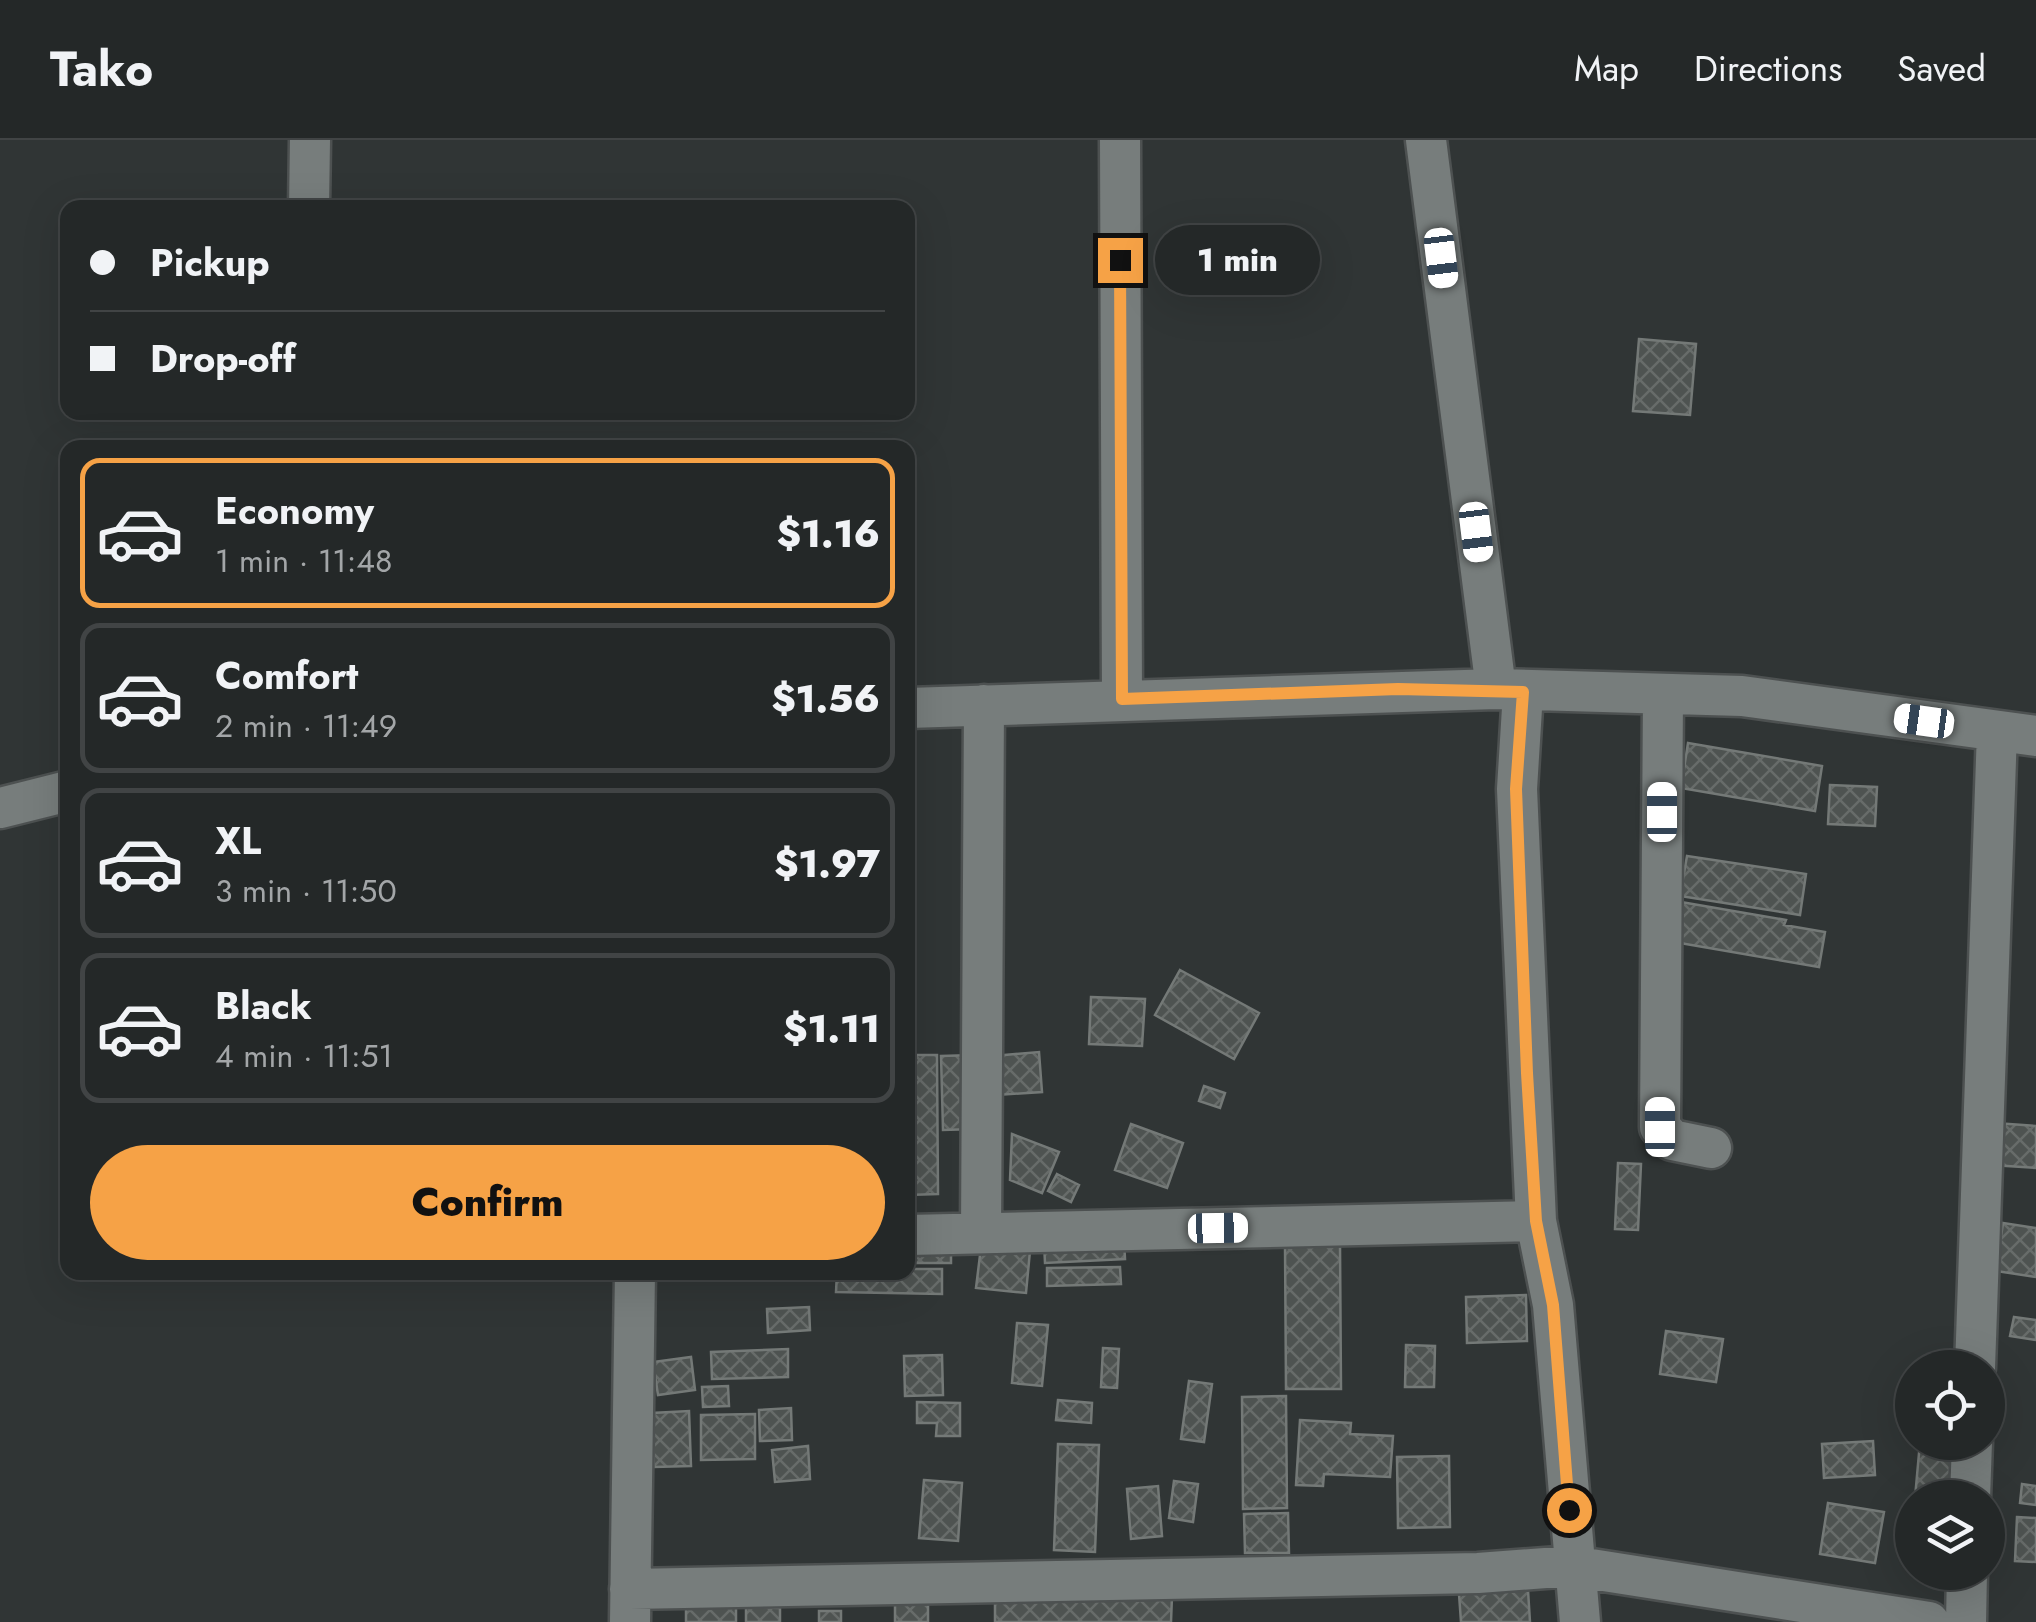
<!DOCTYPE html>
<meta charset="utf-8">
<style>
body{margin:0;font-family:Jost,sans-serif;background:#2c3030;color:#f1f3f6;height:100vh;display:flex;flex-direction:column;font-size:38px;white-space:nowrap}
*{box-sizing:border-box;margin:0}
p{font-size:32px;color:#a3a6a8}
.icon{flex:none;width:55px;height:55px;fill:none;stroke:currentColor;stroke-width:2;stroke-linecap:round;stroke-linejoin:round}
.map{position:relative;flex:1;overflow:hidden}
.details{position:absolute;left:60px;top:300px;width:855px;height:840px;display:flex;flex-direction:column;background:#242828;border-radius:20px;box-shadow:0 10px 40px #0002,0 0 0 2px #414445}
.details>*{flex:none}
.guide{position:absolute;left:60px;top:60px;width:855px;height:220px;border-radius:20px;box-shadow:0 10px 40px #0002,0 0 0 2px #414445;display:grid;align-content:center;height:220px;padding:0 30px;background:#242828}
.tools{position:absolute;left:1895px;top:1210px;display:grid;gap:20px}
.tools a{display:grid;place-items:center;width:110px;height:110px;border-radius:50%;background:#242828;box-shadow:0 10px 40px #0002,0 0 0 2px #414445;font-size:50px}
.end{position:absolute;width:45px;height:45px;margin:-22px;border:12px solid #f6a246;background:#111;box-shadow:0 0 0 5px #111}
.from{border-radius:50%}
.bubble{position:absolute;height:70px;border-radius:35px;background:#242828;box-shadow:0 10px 40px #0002,0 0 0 2px #414445;font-size:32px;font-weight:800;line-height:70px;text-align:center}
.car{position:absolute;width:30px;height:60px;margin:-30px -15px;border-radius:12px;box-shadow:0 0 8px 2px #0007;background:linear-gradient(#fff 24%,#345 0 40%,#fff 0 76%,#345 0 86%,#fff 0)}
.guide b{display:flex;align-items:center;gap:35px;height:95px;font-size:38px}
.guide b+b{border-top:2px solid #414445}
.guide i{width:25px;height:25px;background:#f1f3f6}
ul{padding:18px 0 0;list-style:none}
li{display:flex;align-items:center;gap:30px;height:150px;margin:0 20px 15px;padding:0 10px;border:5px solid #414445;border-radius:20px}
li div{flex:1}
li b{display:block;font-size:38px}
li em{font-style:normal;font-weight:800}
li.on{border-color:#f6a246}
li>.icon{width:90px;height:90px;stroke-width:1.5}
.action{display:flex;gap:20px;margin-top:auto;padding:20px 30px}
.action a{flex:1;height:115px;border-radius:60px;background:#f6a246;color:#111;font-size:40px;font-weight:800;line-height:115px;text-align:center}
header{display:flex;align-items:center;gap:60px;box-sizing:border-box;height:140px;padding:0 50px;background:#242828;border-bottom:2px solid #414445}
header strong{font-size:48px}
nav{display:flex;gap:55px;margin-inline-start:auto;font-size:35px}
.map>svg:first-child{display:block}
.building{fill:url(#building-cross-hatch);stroke:#747977;stroke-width:2.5}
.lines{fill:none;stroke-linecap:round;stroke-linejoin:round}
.minor-casing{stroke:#4d5151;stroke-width:45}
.minor{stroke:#777d7c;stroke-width:40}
.route{stroke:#f6a246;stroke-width:12}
</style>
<header>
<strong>Tako</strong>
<nav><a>Map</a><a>Directions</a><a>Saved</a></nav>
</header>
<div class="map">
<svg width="2036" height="1482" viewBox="0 0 2036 1482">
<defs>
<pattern id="building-cross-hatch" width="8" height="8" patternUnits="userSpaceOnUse" patternTransform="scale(2.5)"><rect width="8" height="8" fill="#4e5351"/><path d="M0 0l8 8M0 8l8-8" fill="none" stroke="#676c6a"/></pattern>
</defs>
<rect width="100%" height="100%" fill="#303535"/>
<path class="building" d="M 1639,199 L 1696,204 L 1690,275 L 1633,271 Z
M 1688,603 L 1822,626 L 1815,671 L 1681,648 Z
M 1830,645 L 1877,647 L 1875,686 L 1828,684 Z
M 1687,716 L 1806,734 L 1800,775 L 1680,756 Z
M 1681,762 L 1786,780 L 1784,785 L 1825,792 L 1819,827 L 1674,802 Z
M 1180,830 L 1259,873 L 1234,919 L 1155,875 Z
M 1091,857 L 1145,859 L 1142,906 L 1089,904 Z
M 1039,912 L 1042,952 L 997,955 L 994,916 Z
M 908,915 L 937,915 L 938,1054 L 908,1055 Z
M 974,915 L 975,989 L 943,990 L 941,916 Z
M 1204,946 L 1225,953 L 1220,968 L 1199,961 Z
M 1995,983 L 2036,986 L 2036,1028 L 1992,1025 Z
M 1131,984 L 1183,1003 L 1167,1048 L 1115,1030 Z
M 1012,994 L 1059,1012 L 1042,1053 L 1010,1040 Z
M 1618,1023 L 1641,1024 L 1638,1090 L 1615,1089 Z
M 1057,1034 L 1079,1045 L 1071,1062 L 1048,1051 Z
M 2003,1083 L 2036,1088 L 2036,1137 L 1996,1131 Z
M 1124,1099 L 1125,1119 L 1045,1123 L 1044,1103 Z
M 951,1103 L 951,1123 L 908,1123 L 908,1104 Z
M 1340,1104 L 1341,1249 L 1286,1249 L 1285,1105 Z
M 981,1107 L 1030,1111 L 1026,1153 L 976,1148 Z
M 1120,1127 L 1121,1144 L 1047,1146 L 1047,1128 Z
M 908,1129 L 942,1129 L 942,1154 L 836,1152 L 837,1132 L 908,1132 Z
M 655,1132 L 697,1132 L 697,1136 L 655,1137 Z
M 1526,1155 L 1527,1201 L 1467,1203 L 1466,1157 Z
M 809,1167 L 810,1190 L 768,1193 L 767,1169 Z
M 2014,1177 L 2036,1180 L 2036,1200 L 2010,1196 Z
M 1017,1183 L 1048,1185 L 1042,1246 L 1012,1243 Z
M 1666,1191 L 1723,1199 L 1716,1242 L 1660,1234 Z
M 1406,1205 L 1435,1206 L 1434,1247 L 1405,1247 Z
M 1103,1208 L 1119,1209 L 1117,1248 L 1101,1247 Z
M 788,1209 L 788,1237 L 712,1239 L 711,1212 Z
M 942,1215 L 943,1255 L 905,1256 L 904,1216 Z
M 691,1217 L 695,1250 L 658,1255 L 653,1222 Z
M 1189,1241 L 1212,1244 L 1204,1302 L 1181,1299 Z
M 728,1246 L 729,1266 L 703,1267 L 702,1247 Z
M 1286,1256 L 1287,1368 L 1243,1369 L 1242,1257 Z
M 1058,1260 L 1092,1263 L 1091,1283 L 1056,1280 Z
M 917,1262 L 960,1263 L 960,1296 L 936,1296 L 937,1283 L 917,1283 Z
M 791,1268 L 792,1300 L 760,1301 L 759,1270 Z
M 689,1271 L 691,1326 L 654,1327 L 652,1273 Z
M 755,1274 L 755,1319 L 701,1320 L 701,1275 Z
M 1300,1280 L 1351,1283 L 1350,1294 L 1393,1296 L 1390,1337 L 1324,1334 L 1323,1346 L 1296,1345 Z
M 1873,1301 L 1875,1335 L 1824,1338 L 1822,1304 Z
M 1920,1302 L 1964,1302 L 1959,1358 L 1915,1358 Z
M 1058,1304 L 1099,1305 L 1095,1412 L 1054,1410 Z
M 808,1306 L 810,1339 L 775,1342 L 772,1310 Z
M 1449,1316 L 1450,1387 L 1398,1388 L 1397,1317 Z
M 924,1340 L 962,1343 L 958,1401 L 919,1398 Z
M 1174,1341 L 1198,1344 L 1193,1382 L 1169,1378 Z
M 2022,1344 L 2036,1346 L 2036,1365 L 2020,1363 Z
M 1158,1346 L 1162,1396 L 1131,1399 L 1127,1349 Z
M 1828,1363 L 1884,1372 L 1875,1423 L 1820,1414 Z
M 1288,1373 L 1289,1413 L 1245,1413 L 1244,1374 Z
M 2017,1377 L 2036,1378 L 2036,1422 L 2015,1421 Z
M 1528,1450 L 1530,1482 L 1461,1482 L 1459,1454 Z
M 995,1455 L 1172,1456 L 1171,1482 L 995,1482 Z
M 895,1461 L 928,1462 L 928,1482 L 895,1482 Z
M 736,1466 L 736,1482 L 686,1482 L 686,1467 Z
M 746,1467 L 780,1468 L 780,1482 L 746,1482 Z
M 819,1471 L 841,1471 L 841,1482 L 819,1482 Z"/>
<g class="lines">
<defs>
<path id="minor" d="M 1120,0 L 1122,559
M 1426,0 L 1496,549
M 309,68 L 310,0
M 1523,552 L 1517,649 L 1536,1081 L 1553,1165 L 1580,1482
M 1663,555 L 1660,987 L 1672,1000 L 1711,1008
M 908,568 L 1496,549 L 1742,556 L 2036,596
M 0,668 L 68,651
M 981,1093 L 984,565
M 908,1095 L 1536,1081
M 1975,1228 L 1997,591
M 1970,1358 L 1972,1302
M 630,1449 L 1478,1433 L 1572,1426 L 1929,1482
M 630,1482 L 635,1132
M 1966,1482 L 1967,1432"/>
</defs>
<use href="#minor" class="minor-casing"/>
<use href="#minor" class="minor"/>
</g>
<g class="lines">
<path class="route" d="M 1120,120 L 1122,559 L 1398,549 L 1523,552 L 1516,649 L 1527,933 L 1536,1081 L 1553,1165 L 1569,1370"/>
</g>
</svg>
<div class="tools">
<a><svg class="icon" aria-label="locate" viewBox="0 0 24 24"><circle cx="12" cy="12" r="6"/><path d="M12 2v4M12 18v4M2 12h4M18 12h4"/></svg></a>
<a><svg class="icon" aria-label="layers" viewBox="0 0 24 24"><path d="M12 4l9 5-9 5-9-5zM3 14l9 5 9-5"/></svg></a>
</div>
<i class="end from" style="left:1569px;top:1370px"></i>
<i class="end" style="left:1120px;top:120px"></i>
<div class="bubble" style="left:1155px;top:85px;width:165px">1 min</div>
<i class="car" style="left:1441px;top:118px;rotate:173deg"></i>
<i class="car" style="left:1476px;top:392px;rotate:173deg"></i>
<i class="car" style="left:1924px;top:581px;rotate:278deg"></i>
<i class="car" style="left:1662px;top:672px;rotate:0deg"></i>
<i class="car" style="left:1660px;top:987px;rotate:0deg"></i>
<i class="car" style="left:1218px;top:1088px;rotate:89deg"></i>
<div class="guide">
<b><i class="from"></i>Pickup</b>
<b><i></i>Drop-off</b>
</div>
<section class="details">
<ul>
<li class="on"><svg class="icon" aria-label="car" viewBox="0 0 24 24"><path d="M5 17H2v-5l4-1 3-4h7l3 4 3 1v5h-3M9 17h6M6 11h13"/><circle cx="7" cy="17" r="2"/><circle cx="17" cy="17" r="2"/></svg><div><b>Economy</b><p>1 min · 11:48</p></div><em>$1.16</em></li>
<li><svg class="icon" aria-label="car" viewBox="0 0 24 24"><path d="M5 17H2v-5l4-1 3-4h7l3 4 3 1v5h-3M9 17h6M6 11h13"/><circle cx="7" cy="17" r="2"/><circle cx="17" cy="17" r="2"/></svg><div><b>Comfort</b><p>2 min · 11:49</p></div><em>$1.56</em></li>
<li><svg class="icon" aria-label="car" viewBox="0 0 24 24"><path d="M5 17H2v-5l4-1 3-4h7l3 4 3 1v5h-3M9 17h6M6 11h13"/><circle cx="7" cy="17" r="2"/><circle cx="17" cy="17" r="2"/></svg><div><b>XL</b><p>3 min · 11:50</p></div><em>$1.97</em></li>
<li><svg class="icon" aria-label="car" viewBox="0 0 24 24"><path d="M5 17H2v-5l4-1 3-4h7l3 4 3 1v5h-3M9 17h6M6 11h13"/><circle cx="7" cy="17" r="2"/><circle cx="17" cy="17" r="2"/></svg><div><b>Black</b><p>4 min · 11:51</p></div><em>$1.11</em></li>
</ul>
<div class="action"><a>Confirm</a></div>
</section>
</div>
